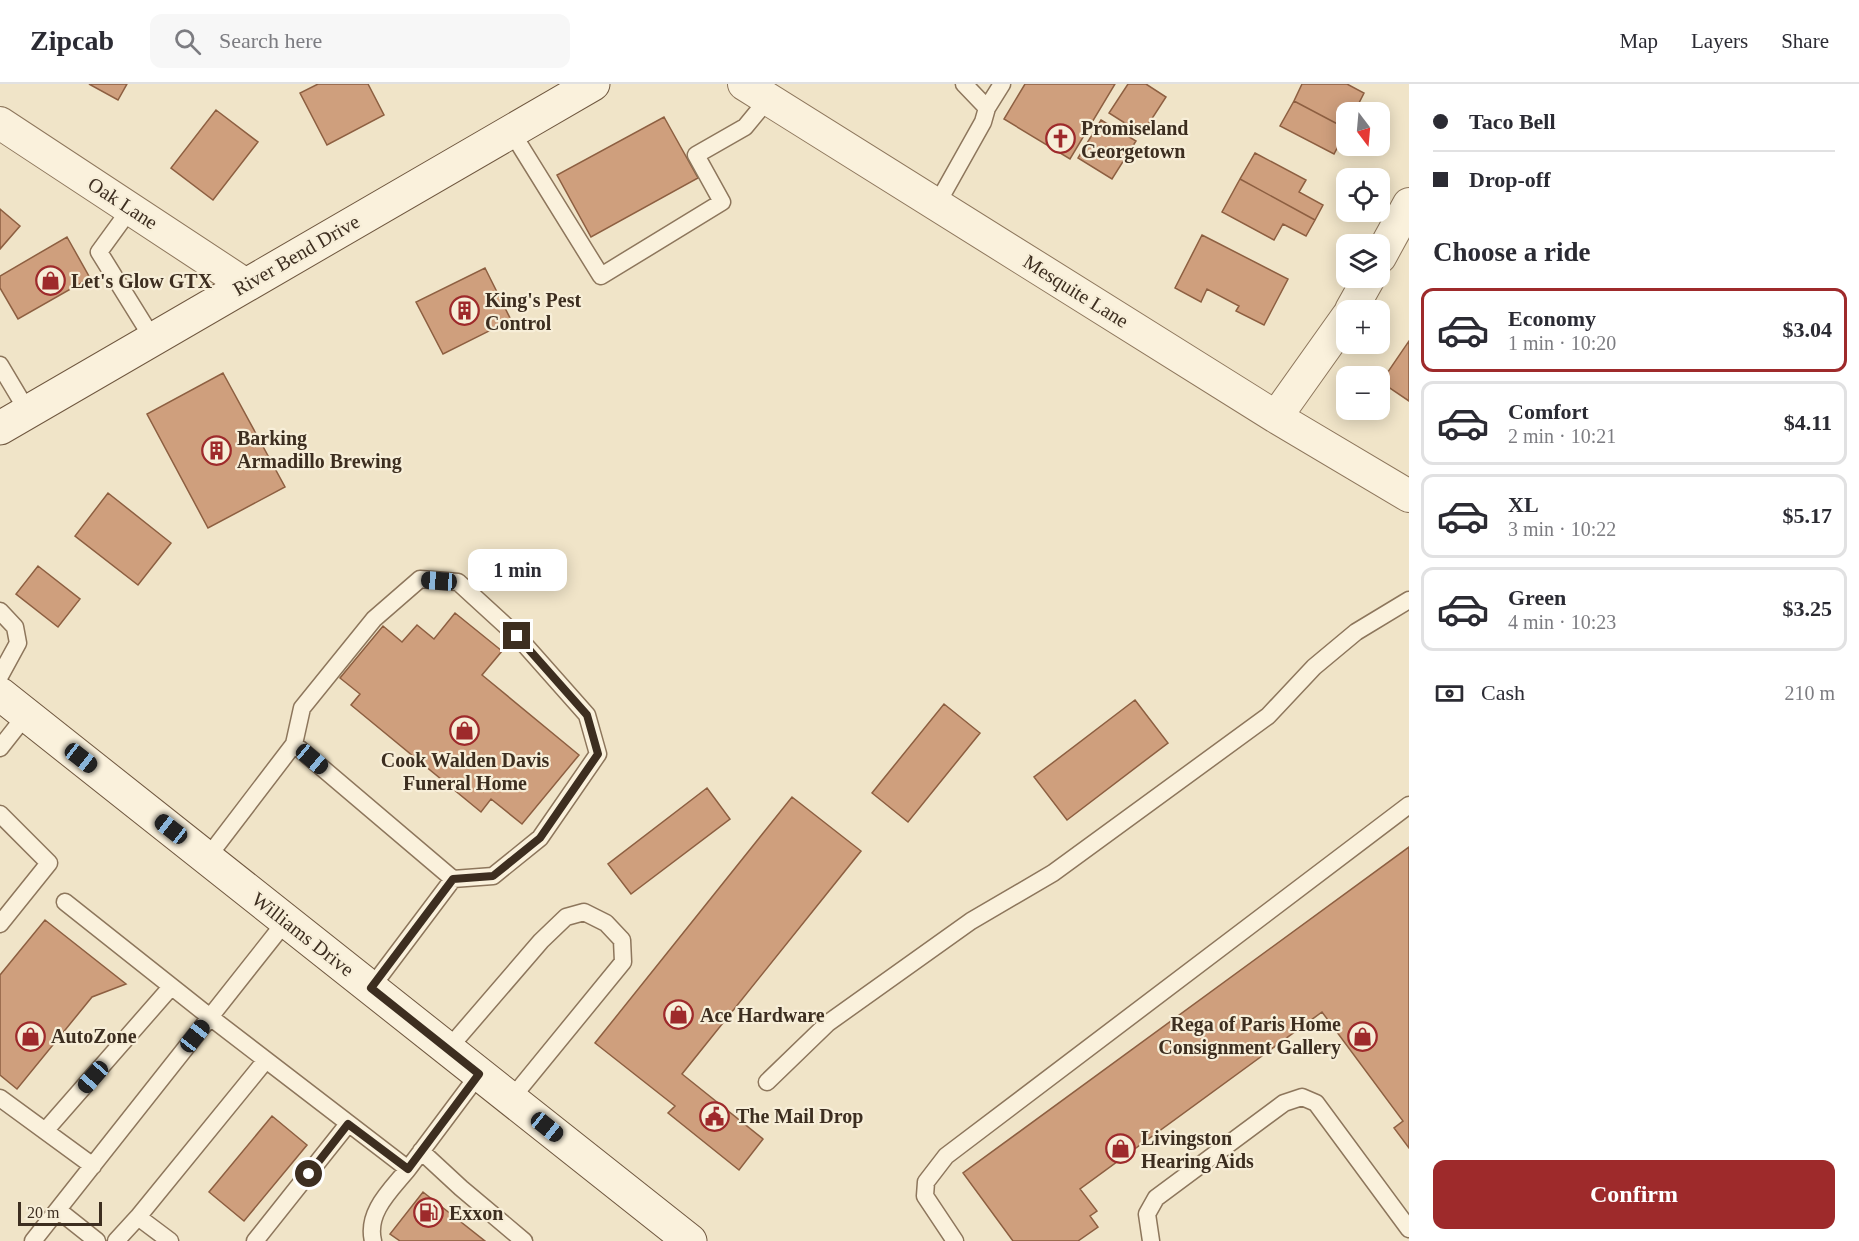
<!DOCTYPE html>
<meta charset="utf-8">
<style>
body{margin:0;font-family:"Times New Roman",serif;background:#f7f7f7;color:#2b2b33;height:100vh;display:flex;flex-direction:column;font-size:22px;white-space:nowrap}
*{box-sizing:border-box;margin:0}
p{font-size:20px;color:#7c7c81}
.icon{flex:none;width:33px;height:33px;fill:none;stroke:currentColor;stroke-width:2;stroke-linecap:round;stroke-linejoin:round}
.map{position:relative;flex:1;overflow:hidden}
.panel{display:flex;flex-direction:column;background:#fff;width:450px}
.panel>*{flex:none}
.hud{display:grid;align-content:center;height:132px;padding:0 24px;background:#fff}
.needle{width:39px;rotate:164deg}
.buttons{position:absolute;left:1336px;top:18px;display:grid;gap:12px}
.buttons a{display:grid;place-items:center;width:54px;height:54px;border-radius:12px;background:#fff;box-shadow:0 3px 15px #0003;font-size:30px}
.scale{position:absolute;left:18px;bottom:15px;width:84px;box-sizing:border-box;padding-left:6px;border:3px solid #3d2e20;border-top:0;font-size:16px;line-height:21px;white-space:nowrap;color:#3d2e20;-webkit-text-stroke:4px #f7eed8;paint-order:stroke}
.end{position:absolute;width:27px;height:27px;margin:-14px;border:8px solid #3d2e20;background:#fff;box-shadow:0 0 0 3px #fff}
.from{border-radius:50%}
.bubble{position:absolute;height:42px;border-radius:12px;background:#fff;box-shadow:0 3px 15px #0003;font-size:20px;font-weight:700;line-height:42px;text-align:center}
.car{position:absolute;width:18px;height:36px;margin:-18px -9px;border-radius:8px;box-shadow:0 0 4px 2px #0007;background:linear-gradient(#222 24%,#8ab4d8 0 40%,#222 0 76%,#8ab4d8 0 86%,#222 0)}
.hud b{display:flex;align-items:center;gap:21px;height:57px;font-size:22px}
.hud b+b{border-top:2px solid #e1e1e2}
.hud i{width:15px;height:15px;background:#2b2b33}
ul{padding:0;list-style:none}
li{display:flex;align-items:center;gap:18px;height:84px;margin:0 12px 9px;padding:0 12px;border:3px solid #e1e1e2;border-radius:12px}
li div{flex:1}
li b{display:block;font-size:22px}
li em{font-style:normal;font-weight:700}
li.on{border-color:#9e2a2b}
li>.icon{width:54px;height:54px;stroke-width:1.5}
h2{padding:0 24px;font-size:27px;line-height:72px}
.pay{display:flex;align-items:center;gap:15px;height:66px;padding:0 24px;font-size:22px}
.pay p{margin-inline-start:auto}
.action{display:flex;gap:12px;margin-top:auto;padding:12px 24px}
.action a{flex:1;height:69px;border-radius:12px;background:#9e2a2b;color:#fff;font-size:24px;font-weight:700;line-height:69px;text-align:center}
header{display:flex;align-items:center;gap:36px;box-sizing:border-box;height:84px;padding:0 30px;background:#fff;border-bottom:2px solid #e1e1e2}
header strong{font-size:28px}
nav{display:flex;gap:33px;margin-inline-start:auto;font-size:21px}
.search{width:420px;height:54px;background:#f7f7f7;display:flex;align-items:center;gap:15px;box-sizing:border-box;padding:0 21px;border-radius:12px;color:#7c7c81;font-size:22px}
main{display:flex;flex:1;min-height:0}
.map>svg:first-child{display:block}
.building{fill:#cf9f7d;stroke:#8d5f41;stroke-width:1.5}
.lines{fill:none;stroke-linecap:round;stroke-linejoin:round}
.lane-casing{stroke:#8d765c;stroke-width:19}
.street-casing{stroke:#8d765c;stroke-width:34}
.secondary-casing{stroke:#6f573f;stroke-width:35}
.lane{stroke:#faf1dc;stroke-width:16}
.street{stroke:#faf1dc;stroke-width:32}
.secondary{stroke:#faf1dc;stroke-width:33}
.route{stroke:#3d2e20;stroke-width:8}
.labels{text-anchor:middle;stroke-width:4.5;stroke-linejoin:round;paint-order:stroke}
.poi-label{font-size:20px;font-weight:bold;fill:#3d2e20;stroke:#f7eed8;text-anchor:start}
.street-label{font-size:20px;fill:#3d2e20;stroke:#f7eed8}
</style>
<header>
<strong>Zipcab</strong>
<div class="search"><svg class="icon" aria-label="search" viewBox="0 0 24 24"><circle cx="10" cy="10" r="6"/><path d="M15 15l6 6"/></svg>Search here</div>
<nav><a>Map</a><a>Layers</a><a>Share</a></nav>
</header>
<main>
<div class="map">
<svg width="1409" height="1157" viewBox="0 0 1409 1157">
<rect width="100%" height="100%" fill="#f0e4c8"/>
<path class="building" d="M 89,0 L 127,0 L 118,16 Z
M 318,0 L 368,0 L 384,31 L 327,61 L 300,9 Z
M 1025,0 L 1115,0 L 1070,75 L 1004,35 Z
M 1128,0 L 1146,0 L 1166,13 L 1142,50 L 1109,29 Z
M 1302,0 L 1347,0 L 1364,9 L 1357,23 L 1368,28 L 1347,28 L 1347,45 L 1294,17 Z
M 1294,17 L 1347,45 L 1347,60 L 1341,57 L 1334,70 L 1280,42 Z
M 216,26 L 258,58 L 213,116 L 171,84 Z
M 664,33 L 698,94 L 591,153 L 557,91 Z
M 1101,36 L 1136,57 L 1112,95 L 1078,74 Z
M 1255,69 L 1306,96 L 1299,108 L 1323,121 L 1315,136 L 1240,95 Z
M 1240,95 L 1315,136 L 1306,152 L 1283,140 L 1274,156 L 1222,128 Z
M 0,125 L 20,142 L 0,165 Z
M 1202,151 L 1288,195 L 1264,241 L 1236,227 L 1239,222 L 1207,205 L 1201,218 L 1175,204 Z
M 67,153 L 90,194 L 18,235 L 0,204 L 0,192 Z
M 485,184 L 511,236 L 443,270 L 416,218 Z
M 1409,257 L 1409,317 L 1381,298 Z
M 223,289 L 285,403 L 208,444 L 147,330 Z
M 108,409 L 171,459 L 138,501 L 75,452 Z
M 38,482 L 80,515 L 58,543 L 16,510 Z
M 455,529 L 502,567 L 482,591 L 579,671 L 522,740 L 491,715 L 481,728 L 351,621 L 360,610 L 340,594 L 383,542 L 402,558 L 417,541 L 434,555 Z
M 1135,616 L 1168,659 L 1067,736 L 1034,693 Z
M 944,620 L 980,649 L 908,738 L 872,709 Z
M 707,704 L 730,735 L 631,810 L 608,780 Z
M 792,713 L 861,767 L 682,990 L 763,1055 L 739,1086 L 668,1029 L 675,1022 L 595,959 Z
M 1409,763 L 1409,1064 L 1394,1044 L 1403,1037 L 1322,928 L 1080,1105 L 1097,1127 L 1090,1132 L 1098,1143 L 1078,1157 L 1013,1157 L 963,1089 Z
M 45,836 L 126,900 L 92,913 L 17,1005 L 0,991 L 0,891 Z
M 272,1032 L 307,1061 L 244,1137 L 209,1108 Z
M 423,1108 L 485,1157 L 400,1157 L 390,1150 Z"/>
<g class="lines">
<defs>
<path id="lane" d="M 964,0 L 987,24
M 511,47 L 601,192 L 722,118 L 696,71 L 745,43 L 768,15
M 937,120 L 983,38 L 987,24 L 1002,0
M 131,124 L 99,168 L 153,255
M 0,281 L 28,328
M 0,527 L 15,543 L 18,559 L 0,592
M 294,660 L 302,624 L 374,535 L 420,495 L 458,498 L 517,552 L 587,631 L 598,670 L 540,754 L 493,792 L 453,795
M 0,664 L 26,631
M 0,730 L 49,779 L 0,840
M 207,774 L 294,660 L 453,795 L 371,904
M 65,818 L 210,933 L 408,1085 L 479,990
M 448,965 L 541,857 L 566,833 L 584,828 L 606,839 L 622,856 L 623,878 L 511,1015
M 767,998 L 828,939 L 971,837 L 1053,789 L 1268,632 L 1314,583 L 1356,548 L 1409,516
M 0,1014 L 93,1082
M 45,1047 L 171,903
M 421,1067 L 461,1104 L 524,1157
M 58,1126 L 97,1157
M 33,1157 L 286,837
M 116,1157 L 138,1133
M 170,1157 L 138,1133 L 266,976
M 255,1157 L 348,1040
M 373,1157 C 366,1128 391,1106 408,1085
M 955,1157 L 925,1112 L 926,1098 L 946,1072 L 1409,721
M 1151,1157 L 1147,1130 L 1156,1114 L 1284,1019 L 1302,1013 L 1316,1019 L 1409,1145"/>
<path id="street" d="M 744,0 L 1276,333 L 1409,412
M 0,39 L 246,201
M 1380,173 L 1409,120
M 1351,226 L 1369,194
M 1276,333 L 1347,233"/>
<path id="secondary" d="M 0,344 L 593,0
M 0,610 L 690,1157"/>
</defs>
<use href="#lane" class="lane-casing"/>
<use href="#street" class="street-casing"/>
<use href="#secondary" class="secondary-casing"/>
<use href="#lane" class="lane"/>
<use href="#street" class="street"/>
<use href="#secondary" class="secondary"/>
</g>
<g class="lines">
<path class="route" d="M 309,1090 L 348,1040 L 408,1085 L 479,990 L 371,904 L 453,795 L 493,792 L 540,754 L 598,670 L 587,631 L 517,552"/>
</g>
<defs>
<symbol id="church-ring" viewBox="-11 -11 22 22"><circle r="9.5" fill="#f7eed8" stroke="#9e2a2b" stroke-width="1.5"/><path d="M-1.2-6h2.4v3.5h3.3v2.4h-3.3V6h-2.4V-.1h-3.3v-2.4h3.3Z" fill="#9e2a2b"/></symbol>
<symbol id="shop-ring" viewBox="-11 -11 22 22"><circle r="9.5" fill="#f7eed8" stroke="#9e2a2b" stroke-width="1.5"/><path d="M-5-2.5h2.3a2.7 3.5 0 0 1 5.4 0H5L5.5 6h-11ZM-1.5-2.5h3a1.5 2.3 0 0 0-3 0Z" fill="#9e2a2b"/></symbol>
<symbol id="building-ring" viewBox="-11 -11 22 22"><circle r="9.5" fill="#f7eed8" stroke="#9e2a2b" stroke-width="1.5"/><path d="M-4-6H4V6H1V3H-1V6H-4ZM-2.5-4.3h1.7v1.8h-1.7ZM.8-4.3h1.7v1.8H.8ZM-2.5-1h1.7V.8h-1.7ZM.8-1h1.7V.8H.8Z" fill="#9e2a2b"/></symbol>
<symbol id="civic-ring" viewBox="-11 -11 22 22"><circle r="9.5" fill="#f7eed8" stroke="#9e2a2b" stroke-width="1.5"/><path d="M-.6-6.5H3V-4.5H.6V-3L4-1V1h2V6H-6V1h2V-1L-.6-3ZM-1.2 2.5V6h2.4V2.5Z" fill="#9e2a2b"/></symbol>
<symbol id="fuel-ring" viewBox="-11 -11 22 22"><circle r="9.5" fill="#f7eed8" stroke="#9e2a2b" stroke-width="1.5"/><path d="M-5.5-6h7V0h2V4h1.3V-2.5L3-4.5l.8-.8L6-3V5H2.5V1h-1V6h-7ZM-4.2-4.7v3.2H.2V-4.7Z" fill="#9e2a2b"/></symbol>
</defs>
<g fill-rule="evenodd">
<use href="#church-ring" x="1044" y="38" width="33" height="33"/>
<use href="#shop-ring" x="34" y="180" width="33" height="33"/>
<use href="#building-ring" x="448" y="210" width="33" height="33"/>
<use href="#building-ring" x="200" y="350" width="33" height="33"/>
<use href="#shop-ring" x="448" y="630" width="33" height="33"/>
<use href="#shop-ring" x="662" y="914" width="33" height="33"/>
<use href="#shop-ring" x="14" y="936" width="33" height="33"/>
<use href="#shop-ring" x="1346" y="936" width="33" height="33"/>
<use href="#civic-ring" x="698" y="1016" width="33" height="33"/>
<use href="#shop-ring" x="1104" y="1048" width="33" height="33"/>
<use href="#fuel-ring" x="412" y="1112" width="33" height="33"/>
</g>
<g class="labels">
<g class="poi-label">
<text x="1081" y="51">Promiseland<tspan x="1081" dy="23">Georgetown</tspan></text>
<text x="71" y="204">Let's Glow GTX</text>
<text x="485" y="223">King's Pest<tspan x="485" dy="23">Control</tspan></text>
<text x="237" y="361">Barking<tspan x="237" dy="23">Armadillo Brewing</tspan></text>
<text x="465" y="683" text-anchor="middle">Cook Walden Davis<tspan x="465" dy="23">Funeral Home</tspan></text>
<text x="700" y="938">Ace Hardware</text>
<text x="1341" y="947" text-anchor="end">Rega of Paris Home<tspan x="1341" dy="23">Consignment Gallery</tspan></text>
<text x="51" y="959">AutoZone</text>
<text x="736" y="1039">The Mail Drop</text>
<text x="1141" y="1061">Livingston<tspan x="1141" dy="23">Hearing Aids</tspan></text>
<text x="449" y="1136">Exxon</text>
</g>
<g class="street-label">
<text transform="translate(123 119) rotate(33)" y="7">Oak Lane</text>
<text transform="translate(296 171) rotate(-30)" y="7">River Bend Drive</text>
<text transform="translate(1076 207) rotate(32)" y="7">Mesquite Lane</text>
<text transform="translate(303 850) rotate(38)" y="7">Williams Drive</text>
</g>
</g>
</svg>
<div class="buttons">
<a><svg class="needle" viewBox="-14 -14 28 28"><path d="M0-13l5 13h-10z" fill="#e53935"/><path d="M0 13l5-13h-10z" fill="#7c7c81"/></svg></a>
<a><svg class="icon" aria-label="locate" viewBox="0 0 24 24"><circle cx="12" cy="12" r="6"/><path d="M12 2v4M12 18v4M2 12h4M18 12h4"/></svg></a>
<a><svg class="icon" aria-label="layers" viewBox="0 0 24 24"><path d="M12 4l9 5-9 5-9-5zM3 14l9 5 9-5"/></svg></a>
<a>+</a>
<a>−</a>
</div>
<div class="scale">20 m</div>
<i class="end from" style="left:309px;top:1090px"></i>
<i class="end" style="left:517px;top:552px"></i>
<div class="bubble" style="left:468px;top:465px;width:99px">1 min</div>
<i class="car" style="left:439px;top:497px;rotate:274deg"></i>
<i class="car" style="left:81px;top:674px;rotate:128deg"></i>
<i class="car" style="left:312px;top:675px;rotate:130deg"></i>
<i class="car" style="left:171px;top:745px;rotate:308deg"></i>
<i class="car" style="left:195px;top:952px;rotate:38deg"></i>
<i class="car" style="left:93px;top:993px;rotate:221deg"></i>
<i class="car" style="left:547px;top:1043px;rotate:129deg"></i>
</div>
<section class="panel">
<div class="hud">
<b><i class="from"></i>Taco Bell</b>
<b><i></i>Drop-off</b>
</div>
<h2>Choose a ride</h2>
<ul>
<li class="on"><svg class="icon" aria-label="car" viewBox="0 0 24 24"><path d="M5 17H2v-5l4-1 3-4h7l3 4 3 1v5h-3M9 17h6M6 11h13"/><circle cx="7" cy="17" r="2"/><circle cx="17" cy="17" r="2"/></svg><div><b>Economy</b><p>1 min · 10:20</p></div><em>$3.04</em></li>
<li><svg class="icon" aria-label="car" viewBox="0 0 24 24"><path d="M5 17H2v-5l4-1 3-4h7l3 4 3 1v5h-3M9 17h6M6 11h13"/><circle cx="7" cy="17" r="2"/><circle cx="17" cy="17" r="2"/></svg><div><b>Comfort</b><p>2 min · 10:21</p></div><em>$4.11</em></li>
<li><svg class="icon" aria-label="car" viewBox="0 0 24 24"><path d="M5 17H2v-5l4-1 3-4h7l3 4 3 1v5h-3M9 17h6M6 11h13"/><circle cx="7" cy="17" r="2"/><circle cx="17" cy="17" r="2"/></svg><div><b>XL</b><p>3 min · 10:22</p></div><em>$5.17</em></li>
<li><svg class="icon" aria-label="car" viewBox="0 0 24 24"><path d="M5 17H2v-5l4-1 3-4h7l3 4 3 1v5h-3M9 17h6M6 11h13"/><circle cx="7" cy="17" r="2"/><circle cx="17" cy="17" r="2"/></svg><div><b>Green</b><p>4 min · 10:23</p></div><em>$3.25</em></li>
</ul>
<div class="pay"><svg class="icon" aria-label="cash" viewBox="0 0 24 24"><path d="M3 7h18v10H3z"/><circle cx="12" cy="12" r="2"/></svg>Cash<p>210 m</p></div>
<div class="action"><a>Confirm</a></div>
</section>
</main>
